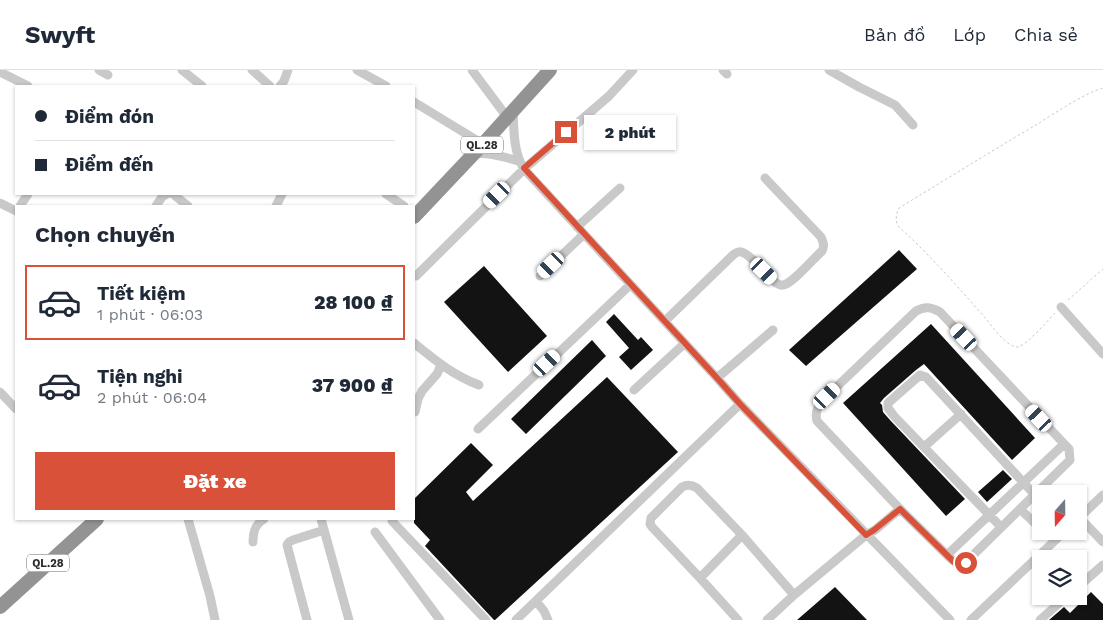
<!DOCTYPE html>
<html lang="vi">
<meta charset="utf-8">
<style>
body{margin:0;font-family:"Work Sans",sans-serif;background:#f6f6f7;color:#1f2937;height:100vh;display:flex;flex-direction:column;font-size:19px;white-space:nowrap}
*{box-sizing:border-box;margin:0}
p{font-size:16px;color:#747a83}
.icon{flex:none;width:28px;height:28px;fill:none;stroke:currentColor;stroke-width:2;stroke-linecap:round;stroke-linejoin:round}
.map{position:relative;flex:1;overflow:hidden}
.panel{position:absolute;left:15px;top:135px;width:400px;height:315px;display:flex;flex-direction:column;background:#fff;border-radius:0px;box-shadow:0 1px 4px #0004}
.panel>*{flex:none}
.banner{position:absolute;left:15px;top:15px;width:400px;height:110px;border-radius:0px;box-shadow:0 1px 4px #0004;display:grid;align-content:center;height:110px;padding:0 20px;background:#fff}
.needle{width:32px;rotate:200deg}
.tools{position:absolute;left:1032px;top:415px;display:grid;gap:10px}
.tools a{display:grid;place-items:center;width:55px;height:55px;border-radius:0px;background:#fff;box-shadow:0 1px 4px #0004;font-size:25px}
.end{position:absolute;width:22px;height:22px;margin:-11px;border:6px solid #d95139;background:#fff;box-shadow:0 0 0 2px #fff}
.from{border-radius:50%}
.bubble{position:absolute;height:35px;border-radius:0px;background:#fff;box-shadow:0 1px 4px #0004;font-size:16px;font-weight:800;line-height:35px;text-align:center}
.car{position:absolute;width:15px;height:30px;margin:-15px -8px;border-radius:6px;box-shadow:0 0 4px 1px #0007;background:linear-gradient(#fff 24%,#345 0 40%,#fff 0 76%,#345 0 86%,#fff 0)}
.banner b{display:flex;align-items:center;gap:18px;height:48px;font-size:19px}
.banner b+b{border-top:1px solid #e0e1e3}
.banner i{width:12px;height:12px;background:#1f2937}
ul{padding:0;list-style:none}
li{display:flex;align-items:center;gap:15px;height:75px;margin:0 10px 8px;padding:0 10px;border:2px solid transparent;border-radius:0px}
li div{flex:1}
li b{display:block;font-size:19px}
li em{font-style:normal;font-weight:800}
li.on{border-color:#d95139}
li>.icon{width:45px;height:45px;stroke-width:1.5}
h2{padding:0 20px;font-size:22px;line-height:60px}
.button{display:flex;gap:10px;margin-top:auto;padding:10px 20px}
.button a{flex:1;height:58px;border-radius:0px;background:#d95139;color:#fff;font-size:20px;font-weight:800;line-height:58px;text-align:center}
header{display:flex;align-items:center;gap:30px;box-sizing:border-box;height:70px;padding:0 25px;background:#fff;border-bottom:1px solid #e0e1e3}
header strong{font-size:24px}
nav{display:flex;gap:28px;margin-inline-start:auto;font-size:18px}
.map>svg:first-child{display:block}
.building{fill:#131313}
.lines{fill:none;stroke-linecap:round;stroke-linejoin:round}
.path{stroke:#c9c9c9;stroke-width:1;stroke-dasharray:2.5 2.5;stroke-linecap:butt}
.minor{stroke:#c9c9c9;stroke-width:9}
.highway{stroke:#939393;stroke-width:14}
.route{stroke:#d95139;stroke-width:6}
.labels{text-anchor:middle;stroke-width:5;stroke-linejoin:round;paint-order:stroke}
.shield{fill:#fff;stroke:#6b6b6b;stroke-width:1}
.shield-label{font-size:11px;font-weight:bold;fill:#2c2c2c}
</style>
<header>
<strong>Swyft</strong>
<nav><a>Bản đồ</a><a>Lớp</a><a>Chia sẻ</a></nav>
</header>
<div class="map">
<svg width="1103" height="550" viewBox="0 0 1103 550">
<rect width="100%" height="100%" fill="#fff"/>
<path class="building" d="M 899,180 L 917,199 L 806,296 L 789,280 Z
M 484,196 L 547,266 L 508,302 L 444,232 Z
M 614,244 L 638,270 L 641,267 L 653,280 L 631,300 L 619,287 L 629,278 L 606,252 Z
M 931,254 L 1035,368 L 1012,390 L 924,294 L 916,300 L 884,328 L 880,333 L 882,335 L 883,342 L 890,350 L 965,429 L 946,446 L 843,333 Z
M 592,270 L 606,286 L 526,364 L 511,349 Z
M 607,307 L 678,382 L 495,550 L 494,550 L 425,476 L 430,470 L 414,453 L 414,429 L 471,373 L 493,395 L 466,422 L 473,431 Z
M 1003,400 L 1012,409 L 987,432 L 978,422 Z
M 835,517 L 867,550 L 797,550 Z
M 1091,522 L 1103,534 L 1103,550 L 1049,550 L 1064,537 L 1070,543 Z"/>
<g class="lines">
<path class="path" d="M 1068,230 L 1103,199
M 1055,243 C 1048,250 1027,275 1018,277 C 1008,278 993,258 987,250 C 959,218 930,185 898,156 C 895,149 896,145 899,138 C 945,110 990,82 1036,55 C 1055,43 1083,24 1103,18"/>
<path class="minor" d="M 99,0 L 108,5
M 182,0 L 202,16
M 252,0 L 270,16
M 357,0 L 386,16
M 472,0 L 507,47
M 723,0 L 727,4
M 829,0 L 859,17 L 895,35 L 913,55
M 0,2 L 28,16
M 280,16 L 284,11 L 288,0
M 414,32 L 483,74
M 513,40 C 514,59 513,82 524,99 L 717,308 L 740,334 L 950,550
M 473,84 C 488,82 504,87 519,91
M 173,124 L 188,136
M 386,124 L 404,136
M 0,133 L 16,141
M 20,136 L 28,124
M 156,136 L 162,127 L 167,124
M 276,136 L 282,124
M 577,157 L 620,118
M 416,206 L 524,99 L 609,26 L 633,0
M 540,206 L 584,164
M 1061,237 L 1103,284
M 665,251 L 733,185 C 736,183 738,181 741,182 C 749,183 769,206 776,213 C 779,214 780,216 783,215 C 792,214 814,188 822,181 C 825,175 823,172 821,167 L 765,108
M 414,273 C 436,291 453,305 479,315
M 717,308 L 773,260
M 634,320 L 685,273
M 0,322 L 16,339
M 415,342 L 418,329 L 422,321 L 437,304 L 441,295
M 478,359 L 630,215
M 924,377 L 961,344
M 900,439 L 817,351 C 814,340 820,334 827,326 L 916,241 C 925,236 931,237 940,242 L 1069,379 L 1070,390 L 1020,439
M 1079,447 L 1103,472
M 1079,448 L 1103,425
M 188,449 L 210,526 L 215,550
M 321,449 L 349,550
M 392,451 L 486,550
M 1001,457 L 894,346 L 888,338 L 888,333 L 920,305 L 926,307 L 1034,424
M 375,462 L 440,550
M 253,472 C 253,462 255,454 264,449
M 947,485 L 1064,374
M 700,508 L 742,465
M 1079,516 L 1103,495
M 536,531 L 544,541 L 548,550
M 307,550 L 287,475 L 289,472 L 293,470 L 324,460
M 516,550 L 740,334
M 738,550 L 700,508 L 652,457 L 650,454 L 651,448 L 682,417 C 688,414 692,415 697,418 L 742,465 L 794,525
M 767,550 L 794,525 L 866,465 L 875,460 L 900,439 L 949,487 C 954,492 959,495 965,493 L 1020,439 L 1041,459
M 971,550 L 1065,461
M 1040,550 L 1067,526"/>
<path class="highway" d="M 414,147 L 483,74 L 550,0
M 0,537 L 97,449"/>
</g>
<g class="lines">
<path class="route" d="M 566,62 L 524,98 L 717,308 L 740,334 L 866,465 L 874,460 L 900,439 L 954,492 L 962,494 L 966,493"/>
</g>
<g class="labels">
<g class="shield">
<rect x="461" y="66.5" width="42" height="17" rx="4"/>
<rect x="27" y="484.5" width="42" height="17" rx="4"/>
</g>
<g class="shield-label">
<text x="482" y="79">QL.28</text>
<text x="48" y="497">QL.28</text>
</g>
</g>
</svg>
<div class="tools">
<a><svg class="needle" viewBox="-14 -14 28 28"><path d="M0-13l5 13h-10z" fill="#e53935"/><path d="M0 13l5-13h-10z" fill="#747a83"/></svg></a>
<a><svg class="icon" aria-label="layers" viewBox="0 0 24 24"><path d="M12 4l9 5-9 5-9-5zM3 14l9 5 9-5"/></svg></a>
</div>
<i class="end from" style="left:966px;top:493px"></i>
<i class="end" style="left:566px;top:62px"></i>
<div class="bubble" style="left:584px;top:45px;width:92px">2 phút</div>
<i class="car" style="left:497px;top:125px;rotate:225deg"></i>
<i class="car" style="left:551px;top:195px;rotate:226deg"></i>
<i class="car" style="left:764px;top:201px;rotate:135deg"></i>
<i class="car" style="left:964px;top:267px;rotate:317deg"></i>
<i class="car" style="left:547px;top:293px;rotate:47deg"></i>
<i class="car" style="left:827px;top:326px;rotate:46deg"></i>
<i class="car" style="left:1039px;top:348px;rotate:317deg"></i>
<div class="banner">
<b><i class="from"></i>Điểm đón</b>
<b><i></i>Điểm đến</b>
</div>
<section class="panel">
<h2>Chọn chuyến</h2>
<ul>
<li class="on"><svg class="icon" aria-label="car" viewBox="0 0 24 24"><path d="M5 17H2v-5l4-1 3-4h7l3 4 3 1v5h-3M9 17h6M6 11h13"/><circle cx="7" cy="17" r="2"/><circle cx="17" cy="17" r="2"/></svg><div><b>Tiết kiệm</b><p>1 phút · 06:03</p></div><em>28 100 ₫</em></li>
<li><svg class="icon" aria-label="car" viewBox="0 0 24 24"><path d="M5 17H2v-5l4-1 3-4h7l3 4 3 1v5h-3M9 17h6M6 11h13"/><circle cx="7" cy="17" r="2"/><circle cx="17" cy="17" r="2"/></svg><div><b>Tiện nghi</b><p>2 phút · 06:04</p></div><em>37 900 ₫</em></li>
</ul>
<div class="button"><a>Đặt xe</a></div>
</section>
</div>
